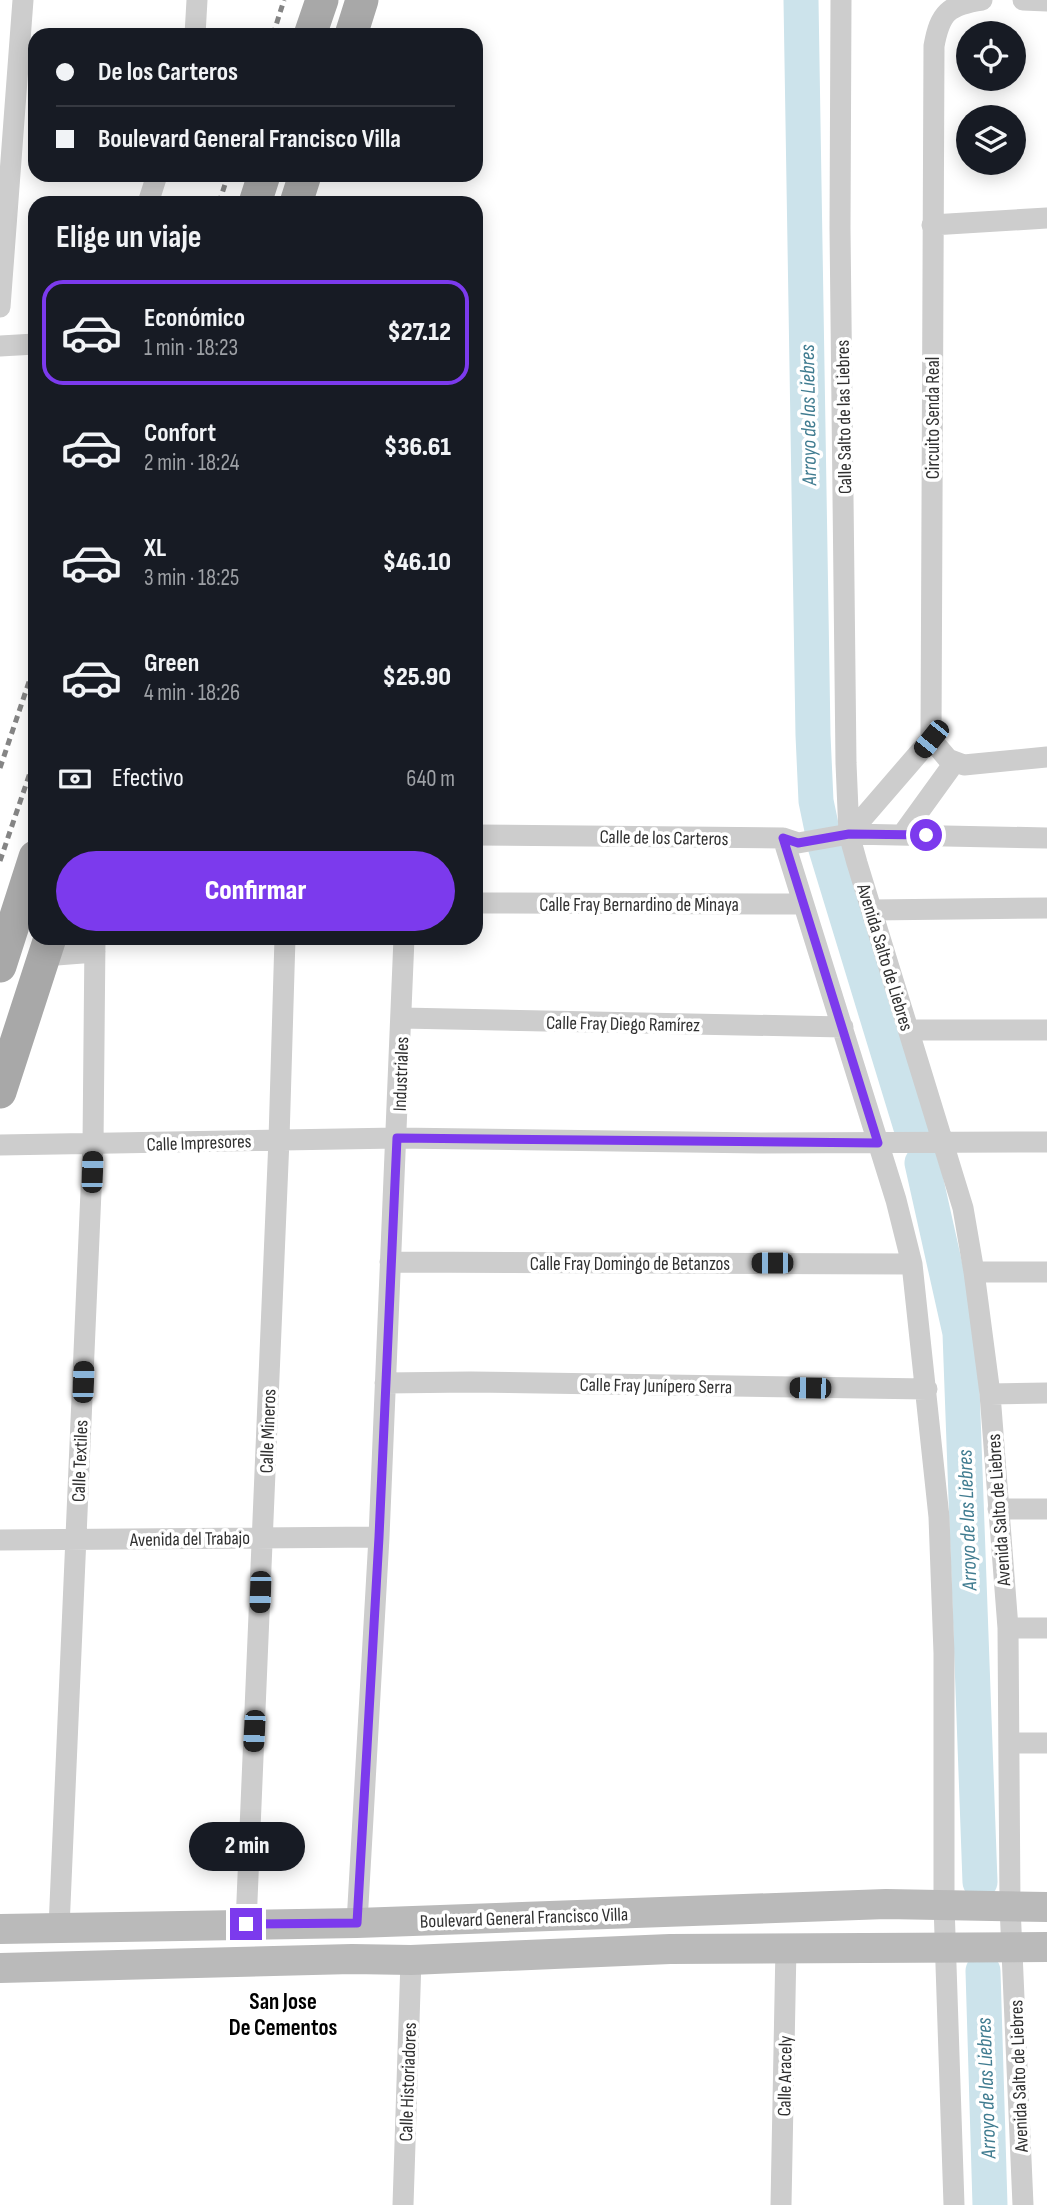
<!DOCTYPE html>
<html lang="es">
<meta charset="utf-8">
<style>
body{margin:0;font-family:"Sofia Sans Condensed",sans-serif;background:#20242c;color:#f1f3f6;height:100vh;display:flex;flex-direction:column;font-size:26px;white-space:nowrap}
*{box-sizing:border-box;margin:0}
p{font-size:23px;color:#9ea1a6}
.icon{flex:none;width:38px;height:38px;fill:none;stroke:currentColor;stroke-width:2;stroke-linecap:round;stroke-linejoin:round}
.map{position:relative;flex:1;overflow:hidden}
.panel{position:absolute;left:28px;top:196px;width:455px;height:749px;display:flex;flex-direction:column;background:#171b24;border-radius:21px;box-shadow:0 4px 18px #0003}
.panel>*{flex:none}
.guide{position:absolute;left:28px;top:28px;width:455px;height:154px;border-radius:21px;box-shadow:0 4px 18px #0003;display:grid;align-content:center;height:154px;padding:0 28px;background:#171b24}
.tools{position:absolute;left:956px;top:21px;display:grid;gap:14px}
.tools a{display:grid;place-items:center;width:70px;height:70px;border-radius:50%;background:#171b24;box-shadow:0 4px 18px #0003;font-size:35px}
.end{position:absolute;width:32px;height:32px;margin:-16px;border:9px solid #7c3aed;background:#fff;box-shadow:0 0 0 4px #fff}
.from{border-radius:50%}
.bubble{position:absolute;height:49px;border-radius:24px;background:#171b24;box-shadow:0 4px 18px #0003;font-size:23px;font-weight:800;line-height:49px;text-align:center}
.car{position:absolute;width:21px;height:42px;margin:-21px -10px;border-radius:9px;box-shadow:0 0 5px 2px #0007;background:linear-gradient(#222 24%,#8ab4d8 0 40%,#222 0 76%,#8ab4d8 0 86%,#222 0)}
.guide b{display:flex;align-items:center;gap:24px;height:66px;font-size:26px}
.guide b+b{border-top:2px solid #363941}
.guide i{width:18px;height:18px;background:#f1f3f6}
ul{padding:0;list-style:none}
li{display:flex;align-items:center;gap:21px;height:105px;margin:0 14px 10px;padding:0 14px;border:4px solid transparent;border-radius:21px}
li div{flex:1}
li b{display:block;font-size:26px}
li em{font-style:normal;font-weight:800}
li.selected{border-color:#7c3aed}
li>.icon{width:63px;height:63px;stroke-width:1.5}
h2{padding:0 28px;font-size:32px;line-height:84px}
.pay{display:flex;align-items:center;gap:18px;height:77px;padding:0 28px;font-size:26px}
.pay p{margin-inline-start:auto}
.cta{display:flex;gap:14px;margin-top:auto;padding:14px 28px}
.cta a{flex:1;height:80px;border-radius:42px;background:#7c3aed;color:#fff;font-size:28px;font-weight:800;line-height:80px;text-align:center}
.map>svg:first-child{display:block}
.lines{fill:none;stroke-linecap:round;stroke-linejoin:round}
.river{stroke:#cce3eb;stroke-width:35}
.street{stroke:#cdcdcd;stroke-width:21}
.secondary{stroke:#bababa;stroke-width:30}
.primary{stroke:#a8a8a8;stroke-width:33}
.rail{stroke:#858585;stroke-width:5;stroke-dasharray:7 5;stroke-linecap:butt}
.route{stroke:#7c3aed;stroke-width:9}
.labels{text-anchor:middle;stroke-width:7;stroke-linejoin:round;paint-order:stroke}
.street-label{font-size:19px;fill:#303030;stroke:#fff}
.water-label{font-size:21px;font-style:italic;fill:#407c90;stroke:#fff}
.quarter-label{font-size:23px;font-weight:bold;fill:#000;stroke:#fff}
</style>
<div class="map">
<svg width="1047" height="2205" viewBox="0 0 1047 2205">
<rect width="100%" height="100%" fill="#fff"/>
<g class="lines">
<path class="river" d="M 801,0 L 813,735 L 816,801 L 822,830
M 825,846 L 912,1131
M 922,1163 L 960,1333 L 980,1882
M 983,1971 L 990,2205"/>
<path class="street" d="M 841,0 L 840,228 L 846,763 L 849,834 L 857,863 L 963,1208 L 974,1272 L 990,1394 L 1008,1628 L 1010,1906 L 1023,2205
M 1023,0 L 1047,1
M 195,35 L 197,0
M 148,203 L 157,175
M 932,225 L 1047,218
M 0,307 L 23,0
M 0,346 L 35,344
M 931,739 L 948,759 L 964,765 L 1047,757
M 849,834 L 931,739 L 934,46 C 940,13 948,5 982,0
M 476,835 L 783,838 L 798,843 L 849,834 L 1047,838
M 902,835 L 954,763
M 783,838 L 896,1200 L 912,1264 L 939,1517 L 944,1653 L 944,1905 L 954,2205
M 476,903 L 802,904
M 872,910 L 1047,908
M 44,956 L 95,952
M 402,1018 L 843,1027
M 909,1030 L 1047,1030
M 0,1145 L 397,1138 L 760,1143 L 1047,1142
M 390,1262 L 912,1264
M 974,1272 L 1047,1272
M 385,1383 L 471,1382 L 927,1389
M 990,1394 L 1047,1393
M 998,1509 L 1047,1509
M 0,1540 L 379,1537
M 1008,1628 L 1047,1628
M 1010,1743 L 1047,1743
M 357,1923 L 379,1537 L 404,938
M 246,1924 L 279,1139 L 285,938
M 59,1928 L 93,1145 L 95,938
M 403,2205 L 411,1960
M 781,2205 L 786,1947"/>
<path class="secondary" d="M 0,1929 L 357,1923 L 886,1904 L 1047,1907
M 0,1968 L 352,1959 L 411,1960 L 670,1949 L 1047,1947"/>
<path class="primary" d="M 310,35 L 322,0
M 351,35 L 362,0
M 255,203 L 264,175
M 296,203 L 305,175
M 0,966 L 35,857
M 0,1092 L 50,938"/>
<path class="rail" d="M 273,35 L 284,0
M 219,203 L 228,175
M 0,768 L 35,664
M 0,861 L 35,758"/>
</g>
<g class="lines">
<path class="route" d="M 246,1924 L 357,1923 L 379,1537 L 397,1138 L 878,1143 L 783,838 L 798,843 L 849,834 L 926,835"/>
</g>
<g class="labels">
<g class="street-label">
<text transform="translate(843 417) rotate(-91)" y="7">Calle Salto de las Liebres</text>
<text transform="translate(932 418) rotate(-90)" y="7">Circuito Senda Real</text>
<text transform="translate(664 837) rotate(1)" y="7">Calle de los Carteros</text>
<text x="639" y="911">Calle Fray Bernardino de Minaya</text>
<text transform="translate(886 957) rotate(73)" y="7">Avenida Salto de Liebres</text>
<text transform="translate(623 1023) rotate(1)" y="7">Calle Fray Diego Ramírez</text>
<text transform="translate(400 1074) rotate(-88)" y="7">Industriales</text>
<text transform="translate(199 1142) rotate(-2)" y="7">Calle Impresores</text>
<text x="630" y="1270">Calle Fray Domingo de Betanzos</text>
<text transform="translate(656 1385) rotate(1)" y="7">Calle Fray Junípero Serra</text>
<text transform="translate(267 1431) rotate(-88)" y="7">Calle Mineros</text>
<text transform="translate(79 1461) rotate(-88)" y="7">Calle Textiles</text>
<text transform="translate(998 1510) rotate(-94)" y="7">Avenida Salto de Liebres</text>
<text transform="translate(190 1538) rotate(-1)" y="7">Avenida del Trabajo</text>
<text transform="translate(524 1917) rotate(-2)" y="7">Boulevard General Francisco Villa</text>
<text transform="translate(784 2076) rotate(-89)" y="7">Calle Aracely</text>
<text transform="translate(1018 2076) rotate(-92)" y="7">Avenida Salto de Liebres</text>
<text transform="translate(407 2082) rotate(-88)" y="7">Calle Historiadores</text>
</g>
<g class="water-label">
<text transform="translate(808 415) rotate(-91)" y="7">Arroyo de las Liebres</text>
<text transform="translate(967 1520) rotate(-92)" y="7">Arroyo de las Liebres</text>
<text transform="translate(986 2088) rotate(-92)" y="7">Arroyo de las Liebres</text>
</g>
<g class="quarter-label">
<text x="283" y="2009">San Jose<tspan x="283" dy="26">De Cementos</tspan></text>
</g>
</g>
</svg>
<div class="tools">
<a><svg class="icon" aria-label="locate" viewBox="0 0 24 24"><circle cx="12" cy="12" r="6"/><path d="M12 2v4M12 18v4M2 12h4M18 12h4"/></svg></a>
<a><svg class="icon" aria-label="layers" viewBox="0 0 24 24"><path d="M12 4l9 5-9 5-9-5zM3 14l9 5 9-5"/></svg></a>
</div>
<i class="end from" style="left:926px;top:835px"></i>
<i class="end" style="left:246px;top:1924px"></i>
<div class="bubble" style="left:189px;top:1822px;width:116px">2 min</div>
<i class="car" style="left:931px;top:739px;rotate:219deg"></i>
<i class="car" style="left:92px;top:1172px;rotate:2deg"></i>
<i class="car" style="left:772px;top:1263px;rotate:270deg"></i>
<i class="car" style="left:83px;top:1382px;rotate:2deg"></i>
<i class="car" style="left:810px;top:1388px;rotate:271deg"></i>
<i class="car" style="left:260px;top:1592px;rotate:182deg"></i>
<i class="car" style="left:254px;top:1731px;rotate:183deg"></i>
<div class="guide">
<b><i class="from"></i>De los Carteros</b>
<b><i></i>Boulevard General Francisco Villa</b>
</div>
<section class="panel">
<h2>Elige un viaje</h2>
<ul>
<li class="selected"><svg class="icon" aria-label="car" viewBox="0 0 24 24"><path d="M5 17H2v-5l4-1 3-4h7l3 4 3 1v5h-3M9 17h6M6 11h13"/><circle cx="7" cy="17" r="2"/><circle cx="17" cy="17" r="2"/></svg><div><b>Económico</b><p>1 min · 18:23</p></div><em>$27.12</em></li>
<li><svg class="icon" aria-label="car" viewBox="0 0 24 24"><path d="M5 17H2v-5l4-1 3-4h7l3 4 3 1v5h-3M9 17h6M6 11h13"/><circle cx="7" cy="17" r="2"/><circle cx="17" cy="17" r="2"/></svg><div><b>Confort</b><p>2 min · 18:24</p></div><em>$36.61</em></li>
<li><svg class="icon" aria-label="car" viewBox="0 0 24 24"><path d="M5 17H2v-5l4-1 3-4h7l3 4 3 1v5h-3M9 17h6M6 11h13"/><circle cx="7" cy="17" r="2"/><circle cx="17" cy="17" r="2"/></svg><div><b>XL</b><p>3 min · 18:25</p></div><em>$46.10</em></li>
<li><svg class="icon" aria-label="car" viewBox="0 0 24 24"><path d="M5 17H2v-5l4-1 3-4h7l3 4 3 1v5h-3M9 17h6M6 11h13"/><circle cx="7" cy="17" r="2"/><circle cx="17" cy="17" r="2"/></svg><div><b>Green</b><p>4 min · 18:26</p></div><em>$25.90</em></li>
</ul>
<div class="pay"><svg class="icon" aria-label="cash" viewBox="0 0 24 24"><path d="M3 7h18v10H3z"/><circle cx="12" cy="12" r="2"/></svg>Efectivo<p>640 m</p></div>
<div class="cta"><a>Confirmar</a></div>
</section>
</div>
